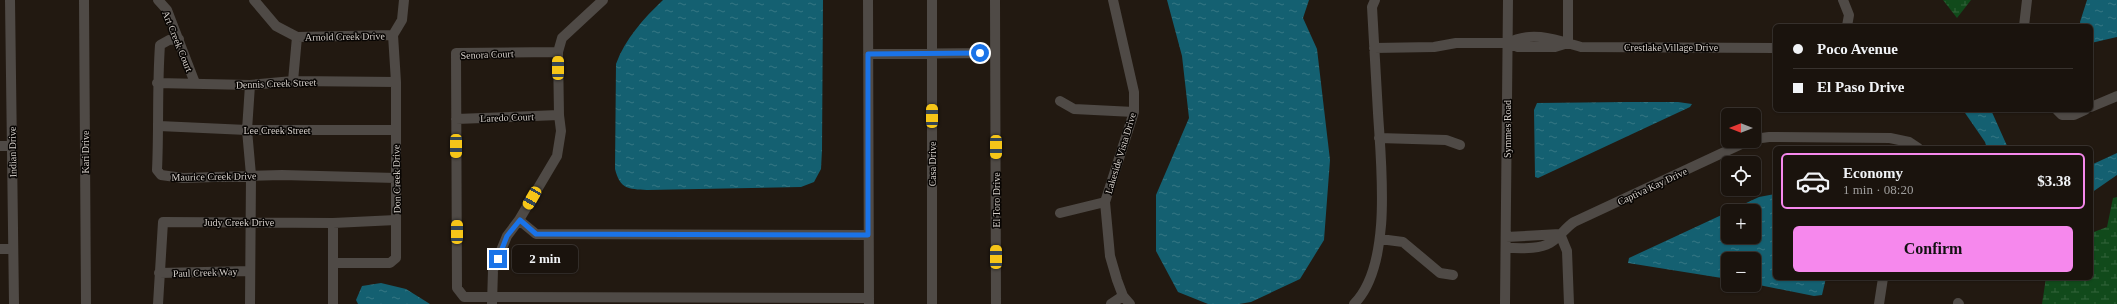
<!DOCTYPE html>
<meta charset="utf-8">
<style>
body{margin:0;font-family:"Times New Roman",serif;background:#27201b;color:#f1f3f6;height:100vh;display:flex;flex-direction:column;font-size:15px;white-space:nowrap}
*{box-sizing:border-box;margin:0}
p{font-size:13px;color:#9f9e9d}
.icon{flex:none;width:22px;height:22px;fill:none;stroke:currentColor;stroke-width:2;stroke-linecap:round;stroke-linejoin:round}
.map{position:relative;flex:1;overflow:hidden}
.panel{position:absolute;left:1773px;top:146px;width:320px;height:134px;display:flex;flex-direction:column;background:#1a130d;border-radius:6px;box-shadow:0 1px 3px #0004,0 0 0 1px #38322e}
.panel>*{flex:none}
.hud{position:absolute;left:1773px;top:24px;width:320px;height:88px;border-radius:6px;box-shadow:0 1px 3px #0004,0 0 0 1px #38322e;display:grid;align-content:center;height:88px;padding:0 20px;background:#1a130d}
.needle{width:26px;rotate:270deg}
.tools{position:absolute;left:1721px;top:108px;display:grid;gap:8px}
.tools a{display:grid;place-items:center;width:40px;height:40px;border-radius:6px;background:#1a130d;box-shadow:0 1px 3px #0004,0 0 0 1px #38322e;font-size:20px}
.end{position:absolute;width:18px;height:18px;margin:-9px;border:5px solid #1a73e8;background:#fff;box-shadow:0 0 0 2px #fff}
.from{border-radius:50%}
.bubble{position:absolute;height:28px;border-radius:6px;background:#1a130d;box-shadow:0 1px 3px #0004,0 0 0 1px #38322e;font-size:13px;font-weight:700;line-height:28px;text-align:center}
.car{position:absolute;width:12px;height:24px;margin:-12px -6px;border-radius:5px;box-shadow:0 0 3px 1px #0007;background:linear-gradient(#f5c518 24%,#345 0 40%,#f5c518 0 76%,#345 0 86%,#f5c518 0)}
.hud b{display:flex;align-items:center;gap:14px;height:38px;font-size:15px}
.hud b+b{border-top:1px solid #38322e}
.hud i{width:10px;height:10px;background:#f1f3f6}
ul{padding:7px 0 0;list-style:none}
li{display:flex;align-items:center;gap:12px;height:56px;margin:0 8px 6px;padding:0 12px;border:2px solid #38322e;border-radius:6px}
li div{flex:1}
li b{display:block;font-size:15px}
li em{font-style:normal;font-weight:700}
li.current{border-color:#f688ed}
li>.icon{width:36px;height:36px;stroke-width:1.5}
.action{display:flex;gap:8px;margin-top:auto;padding:8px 20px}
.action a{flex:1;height:46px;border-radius:6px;background:#f688ed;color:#111;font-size:16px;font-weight:700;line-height:46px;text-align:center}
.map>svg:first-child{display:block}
.wetland{fill:url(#wetland-marsh)}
.water{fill:url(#water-ripples)}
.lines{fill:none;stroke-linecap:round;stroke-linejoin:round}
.minor{stroke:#4f4a46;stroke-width:10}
.route{stroke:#1a73e8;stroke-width:5}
.labels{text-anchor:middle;stroke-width:3;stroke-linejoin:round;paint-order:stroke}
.street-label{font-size:10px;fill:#d6d0cb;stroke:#080503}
</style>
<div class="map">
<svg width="2117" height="304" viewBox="0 0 2117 304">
<defs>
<pattern id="wetland-marsh" width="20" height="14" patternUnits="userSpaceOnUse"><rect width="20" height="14" fill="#114a1b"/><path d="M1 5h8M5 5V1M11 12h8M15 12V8" fill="none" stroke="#33633b"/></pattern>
<pattern id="water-ripples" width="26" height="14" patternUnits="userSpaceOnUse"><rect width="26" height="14" fill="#146071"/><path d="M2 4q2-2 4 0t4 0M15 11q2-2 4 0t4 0" fill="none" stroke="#357684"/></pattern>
</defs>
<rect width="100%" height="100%" fill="#221911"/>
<path class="wetland" d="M 1943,0 L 1971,0 L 1957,18 Z
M 2117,197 L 2117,304 L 2042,304 L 2046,278 L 2091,278 L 2091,233 L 2107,227 L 2113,198 Z"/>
<path class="water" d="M 663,0 L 823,0 L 822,150 L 821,169 L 814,182 L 801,187 L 647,190 C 628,189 620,189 615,169 L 616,64 C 625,39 644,18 663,0 Z
M 1167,0 L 1309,0 L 1303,18 L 1317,49 L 1330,160 L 1324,240 L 1300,279 L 1251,302 L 1239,304 L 1208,304 L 1178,292 L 1156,251 L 1156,195 L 1189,118 L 1182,56 Z
M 2087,0 L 2117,0 L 2117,37 L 2091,43 L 2091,26 L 2081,26 L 2080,22 Z
M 1627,102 L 1678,102 L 1692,104 L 1690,107 L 1538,178 L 1535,177 L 1534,110 L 1537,103 Z
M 1963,110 L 1991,110 L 2008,148 L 1987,148 L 1985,142 Z
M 2117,153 L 2117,175 L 2091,193 L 2091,165 Z
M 1775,194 L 1775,278 L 1826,278 L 1822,295 L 1814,296 L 1754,284 L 1754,259 L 1728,259 L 1728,279 L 1628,263 L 1629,258 L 1728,212 L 1728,237 L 1754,237 L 1754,211 L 1729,211 L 1759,197 Z
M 381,283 L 406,289 L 430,304 L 358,304 L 356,300 L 362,286 Z"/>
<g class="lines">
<path class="minor" d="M 10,0 L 14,304
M 84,0 L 86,304
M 158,0 L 167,10 L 195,83
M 254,0 L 276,26 L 297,37 L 393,35
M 868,0 L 869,304
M 995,0 L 996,304
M 1113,0 L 1134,92 L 1134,112 L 1105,202 L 1110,256 L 1117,280 L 1123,296 L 1130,304
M 1568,0 L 1568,43
M 1843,0 L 1849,15 L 1847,26
M 2024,26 L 2027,0
M 393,35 L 402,20 L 404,0
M 179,39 L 169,40 L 160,45 C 157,87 159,129 157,170 L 161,175 L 183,178 L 282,175 L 396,178
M 1508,43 C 1532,30 1557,40 1581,47 L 1775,48
M 1374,48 L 1434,47 L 1456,43 L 1508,43 L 1518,47 L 1555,47 L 1568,43
M 558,52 L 456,53 L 457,288 L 464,297 L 869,298
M 868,54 L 995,53
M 293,81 L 297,37
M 157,83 L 250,85 L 293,81 L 396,82
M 250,85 L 247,130 L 251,175 L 250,304
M 1060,101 L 1074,109 L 1134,112
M 2091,107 L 2117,96
M 2057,110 L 2062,115 L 2074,115 L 2085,110
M 456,119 L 559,115
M 159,126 L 247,130 L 395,130
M 1379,138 L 1446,140 L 1460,145
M 1754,139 L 1769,137 L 1890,138 L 1909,142 L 1918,148
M 0,146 L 11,146
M 1060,213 L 1105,202
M 519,220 L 536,234 L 868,235
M 1560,234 L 1567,251 L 1569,304
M 1506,237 L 1560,234
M 1380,239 L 1403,242 L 1440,273 L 1453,275
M 1506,248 C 1519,248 1538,250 1550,243 C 1559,238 1565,228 1574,222 L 1748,141
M 0,249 L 13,249
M 333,263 L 390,263 L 396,258 L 396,82 L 393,35
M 159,273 L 250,271
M 1958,303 L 1959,304
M 158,304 L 163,222 L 333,223 L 396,220
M 333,304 L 333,223
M 492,304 L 493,270 L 507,236 L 519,220 L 557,156 L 561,131 L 559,115 L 558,52 L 562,38 L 603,0
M 932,304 L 932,0
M 1111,304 L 1123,296
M 1354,304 C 1393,265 1381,164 1378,113 C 1376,77 1374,42 1372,7 L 1375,0
M 1505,304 L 1508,0
M 1879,304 L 1883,278"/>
</g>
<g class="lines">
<path class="route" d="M 498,259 L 507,236 L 520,220 L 536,234 L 868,235 L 868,54 L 980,53"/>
</g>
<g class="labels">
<g class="street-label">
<text transform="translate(345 36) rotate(-1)" y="4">Arnold Creek Drive</text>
<text transform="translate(178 41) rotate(68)" y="4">Art Creek Court</text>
<text x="1671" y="51">Crestlake Village Drive</text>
<text transform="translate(487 54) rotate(-2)" y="4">Senora Court</text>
<text transform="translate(276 83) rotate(-2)" y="4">Dennis Creek Street</text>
<text transform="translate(507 117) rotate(-2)" y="4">Laredo Court</text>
<text transform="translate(1507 129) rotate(-90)" y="4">Symmes Road</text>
<text x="277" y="134">Lee Creek Street</text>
<text transform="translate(12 152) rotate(-91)" y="4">Indian Drive</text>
<text transform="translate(85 152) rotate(-90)" y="4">Kari Drive</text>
<text transform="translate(1120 153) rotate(-73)" y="4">Lakeside Vista Drive</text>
<text transform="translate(932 164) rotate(-90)" y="4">Casa Drive</text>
<text transform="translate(214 176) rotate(-1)" y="4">Maurice Creek Drive</text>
<text transform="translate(396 179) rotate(-91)" y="4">Don Creek Drive</text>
<text transform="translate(1652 186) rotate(-25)" y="4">Captiva Kay Drive</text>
<text transform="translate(996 200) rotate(-90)" y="4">El Toro Drive</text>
<text x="239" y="226">Judy Creek Drive</text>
<text transform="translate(205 272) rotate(-2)" y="4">Paul Creek Way</text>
</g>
</g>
</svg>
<div class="tools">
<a><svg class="needle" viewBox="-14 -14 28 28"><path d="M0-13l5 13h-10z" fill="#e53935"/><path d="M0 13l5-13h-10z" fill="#9f9e9d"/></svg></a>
<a><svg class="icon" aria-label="locate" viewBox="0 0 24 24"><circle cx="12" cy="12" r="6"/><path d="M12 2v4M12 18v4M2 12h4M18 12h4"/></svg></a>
<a>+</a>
<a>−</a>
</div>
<i class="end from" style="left:980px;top:53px"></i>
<i class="end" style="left:498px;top:259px"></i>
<div class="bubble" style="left:512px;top:245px;width:66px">2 min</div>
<i class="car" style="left:558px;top:68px;rotate:0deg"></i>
<i class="car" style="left:932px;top:116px;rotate:0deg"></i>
<i class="car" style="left:456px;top:146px;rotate:180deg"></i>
<i class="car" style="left:996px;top:147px;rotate:180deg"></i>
<i class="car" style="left:532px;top:198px;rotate:210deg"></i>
<i class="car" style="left:457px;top:232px;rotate:0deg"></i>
<i class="car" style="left:996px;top:257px;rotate:0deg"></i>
<div class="hud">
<b><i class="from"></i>Poco Avenue</b>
<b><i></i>El Paso Drive</b>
</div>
<section class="panel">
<ul>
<li class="current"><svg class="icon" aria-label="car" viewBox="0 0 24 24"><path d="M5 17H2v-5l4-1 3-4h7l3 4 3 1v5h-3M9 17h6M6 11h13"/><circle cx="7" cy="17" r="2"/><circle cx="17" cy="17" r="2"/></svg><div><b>Economy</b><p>1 min · 08:20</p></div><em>$3.38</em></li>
</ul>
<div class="action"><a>Confirm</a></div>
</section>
</div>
